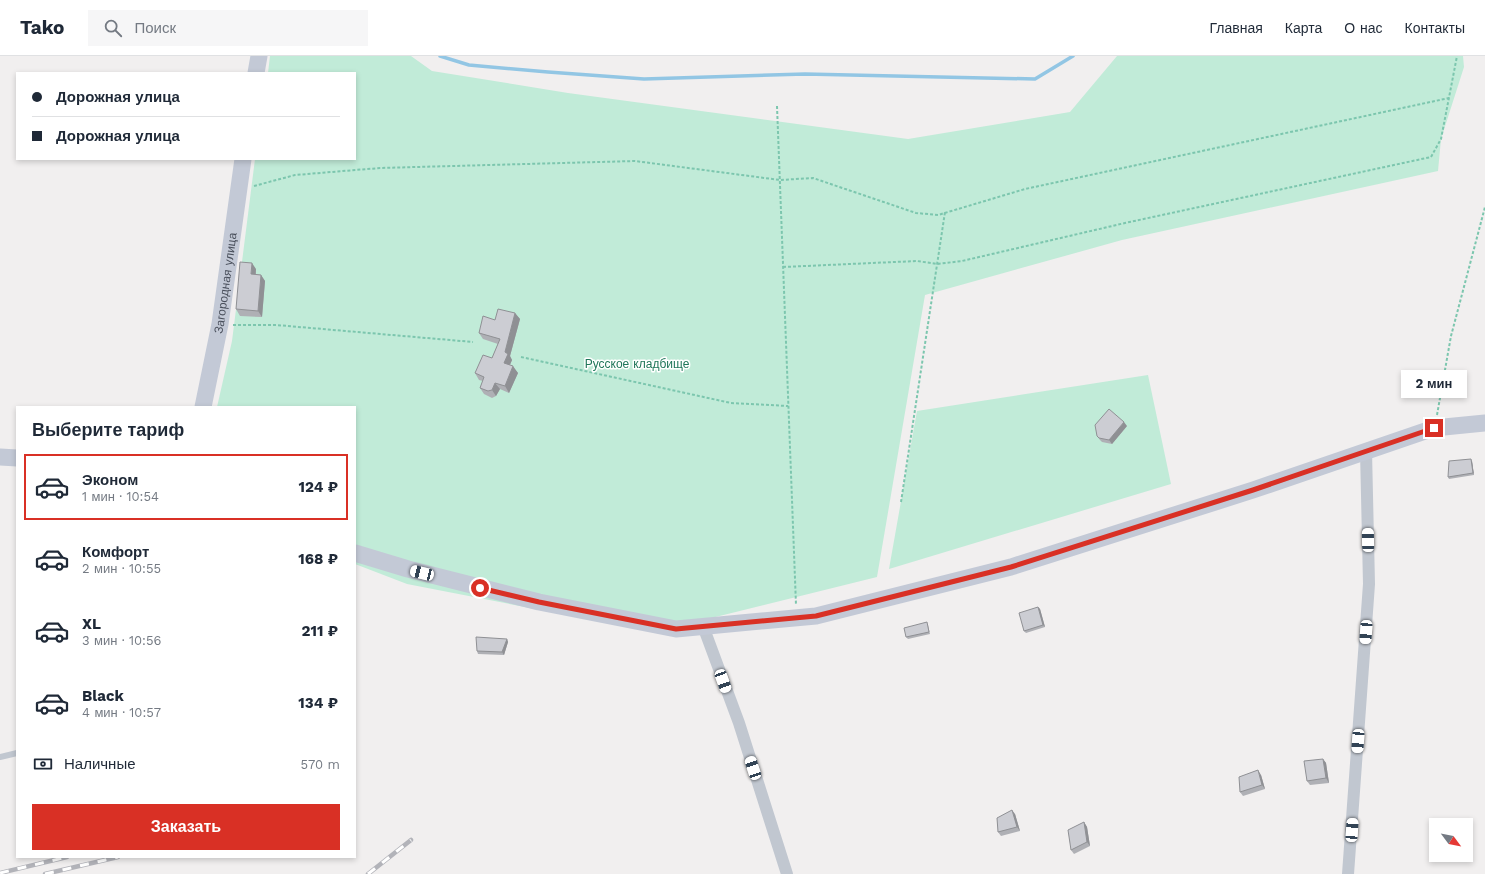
<!DOCTYPE html>
<html lang="ru">
<meta charset="utf-8">
<style>
body{margin:0;font-family:"Work Sans",sans-serif;background:#f6f6f7;color:#1f2937;height:100vh;display:flex;flex-direction:column;font-size:15px;white-space:nowrap}
*{box-sizing:border-box;margin:0}
p{font-size:13px;color:#747a83}
.icon{flex:none;width:22px;height:22px;fill:none;stroke:currentColor;stroke-width:2;stroke-linecap:round;stroke-linejoin:round}
.map{position:relative;flex:1;overflow:hidden}
.panel{position:absolute;left:16px;top:350px;width:340px;height:452px;display:flex;flex-direction:column;background:#fff;border-radius:0px;box-shadow:0 2px 6px #0003}
.panel>*{flex:none}
.banner{position:absolute;left:16px;top:16px;width:340px;height:88px;border-radius:0px;box-shadow:0 2px 6px #0003;display:grid;align-content:center;height:88px;padding:0 16px;background:#fff}
.needle{width:26px;rotate:122deg}
.buttons{position:absolute;left:1429px;top:762px;display:grid;gap:8px}
.buttons a{display:grid;place-items:center;width:44px;height:44px;border-radius:0px;background:#fff;box-shadow:0 2px 6px #0003;font-size:20px}
.end{position:absolute;width:18px;height:18px;margin:-9px;border:5px solid #d93025;background:#fff;box-shadow:0 0 0 2px #fff}
.from{border-radius:50%}
.bubble{position:absolute;height:28px;border-radius:0px;background:#fff;box-shadow:0 2px 6px #0003;font-size:13px;font-weight:700;line-height:28px;text-align:center}
.car{position:absolute;width:12px;height:24px;margin:-12px -6px;border-radius:5px;box-shadow:0 0 3px 1px #0007;background:linear-gradient(#fff 24%,#345 0 40%,#fff 0 76%,#345 0 86%,#fff 0)}
.banner b{display:flex;align-items:center;gap:14px;height:38px;font-size:15px}
.banner b+b{border-top:1px solid #e0e1e3}
.banner i{width:10px;height:10px;background:#1f2937}
ul{padding:0;list-style:none}
li{display:flex;align-items:center;gap:12px;height:66px;margin:0 8px 6px;padding:0 8px;border:2px solid transparent;border-radius:0px}
li div{flex:1}
li b{display:block;font-size:15px}
li em{font-style:normal;font-weight:700}
li.on{border-color:#d93025}
li>.icon{width:36px;height:36px;stroke-width:1.5}
h2{padding:0 16px;font-size:18px;line-height:48px}
.pay{display:flex;align-items:center;gap:10px;height:44px;padding:0 16px;font-size:15px}
.pay p{margin-inline-start:auto}
.primary-button{display:flex;gap:8px;margin-top:auto;padding:8px 16px}
.primary-button a{flex:1;height:46px;border-radius:0px;background:#d93025;color:#fff;font-size:16px;font-weight:700;line-height:46px;text-align:center}
header{display:flex;align-items:center;gap:24px;box-sizing:border-box;height:56px;padding:0 20px;background:#fff;border-bottom:1px solid #e0e1e3}
header strong{font-size:19px}
nav{display:flex;gap:22px;margin-inline-start:auto;font-size:14px}
.search{width:280px;height:36px;background:#f6f6f7;display:flex;align-items:center;gap:10px;box-sizing:border-box;padding:0 14px;border-radius:0px;color:#747a83;font-size:15px}
.map>svg:first-child{display:block}
.green{fill:#c1ebd8}
.lines{fill:none;stroke-linecap:round;stroke-linejoin:round}
.stream{stroke:#92c6e4;stroke-width:3.5}
.path{stroke:#7cc6ae;stroke-width:2;stroke-dasharray:3 2;stroke-linecap:butt}
.lane{stroke:#c1c7d0;stroke-width:6}
.street{stroke:#c1c7d0;stroke-width:12}
.secondary{stroke:#c3c9d6;stroke-width:17}
.rail-casing{stroke:#b2b3b9;stroke-width:4.5}
.rail{stroke:#fff;stroke-width:3;stroke-dasharray:9;stroke-linecap:butt}
.wall{fill:#afb0b5}
.shaded-wall{fill:#8f9094}
.building{fill:#cccdd3;stroke:#8f9094}
.route{stroke:#d93025;stroke-width:5}
.labels{text-anchor:middle;stroke-width:3;stroke-linejoin:round;paint-order:stroke}
.street-label{font-size:12px;fill:#494f5b;stroke:#fff}
.park-label{font-size:12px;fill:#1f7659;stroke:#fff}
</style>
<header>
<strong>Tako</strong>
<div class="search"><svg class="icon" aria-label="search" viewBox="0 0 24 24"><circle cx="10" cy="10" r="6"/><path d="M15 15l6 6"/></svg>Поиск</div>
<nav><a>Главная</a><a>Карта</a><a>О нас</a><a>Контакты</a></nav>
</header>
<div class="map">
<svg width="1485" height="818" viewBox="0 0 1485 818">
<rect width="100%" height="100%" fill="#f1efef"/>
<path class="green" d="M 270,0 L 411,0 L 432,15 L 568,37 L 908,83 L 1070,56 L 1117,0 L 1463,0 L 1464,11 L 1441,83 L 1438,115 L 1122,184 L 925,239 L 877,521 L 675,571 L 597,565 L 407,528 L 355,508 L 355,351 L 217,351 L 232,285 L 255,103 L 355,103 L 355,17 L 268,17 Z
M 1148,319 L 1171,428 L 889,513 L 917,355 Z"/>
<g class="lines">
<path class="stream" d="M 440,0 L 469,9 L 548,16 L 644,23 L 805,18 L 1035,23 L 1073,0"/>
<path class="path" d="M 777,50 L 796,549
M 254,130 L 295,119 L 380,112 L 635,105 L 780,124 L 813,122 L 916,157 L 938,159 L 1025,133 L 1449,42
M 783,211 L 917,205 L 937,208 L 962,205 L 1125,167 L 1431,101 L 1441,83 L 1457,0
M 233,269 L 276,269 L 473,286
M 521,301 L 731,347 L 788,350
M 1437,359 L 1451,280 L 1485,151
M 901,446 L 945,156"/>
<path class="lane" d="M 0,701 L 17,697"/>
<path class="street" d="M 703,570 L 739,667 L 787,818
M 1348,818 L 1369,528 L 1366,395"/>
<g class="secondary">
<path d="M 256,17 L 259,0"/>
<path id="s1" d="M 203,351 L 220,268 L 243,103"/>
<path d="M 0,401 L 17,402"/>
<path d="M 355,497 L 408,513 L 539,546 L 676,573 L 816,560 L 1011,511 L 1253,434 L 1434,372 L 1485,367"/>
</g>
<defs>
<path id="rail" d="M 0,817 L 67,801
M 45,818 L 118,801
M 368,818 L 411,784"/>
</defs>
<use href="#rail" class="rail-casing"/>
<use href="#rail" class="rail"/>
</g>
<path class="wall" d="M 256,213 L 256,218 L 261,219 L 265,225 L 262,261 L 240,260 L 236,253 Z
M 515,257 L 520,263 L 510,300 L 512,304 L 510,309 L 518,317 L 509,337 L 500,333 L 496,340 L 492,342 L 484,338 L 480,332 L 483,325 L 479,324 L 475,317 L 492,302 L 498,288 L 483,283 L 479,277 Z
M 1127,370 L 1112,388 L 1102,386 L 1100,384 L 1097,380 Z
M 1472,405 L 1474,419 L 1449,423 L 1448,421 Z
M 1038,551 L 1040,553 L 1045,571 L 1026,577 L 1024,575 Z
M 928,569 L 930,578 L 908,583 L 906,581 Z
M 507,583 L 508,586 L 504,599 L 478,598 L 477,595 Z
M 1323,703 L 1326,707 L 1329,727 L 1310,729 L 1307,725 Z
M 1261,719 L 1265,733 L 1243,740 L 1240,736 Z
M 1015,758 L 1020,775 L 1001,780 L 998,776 Z
M 1084,766 L 1087,771 L 1090,790 L 1074,798 L 1071,794 Z"/>
<path class="shaded-wall" d="M 252,207 L 256,213 L 255,224 L 251,218 Z
M 261,219 L 265,225 L 262,261 L 258,255 Z
M 515,257 L 520,263 L 510,300 L 512,304 L 508,313 L 504,307 L 505,296 Z
M 513,310 L 518,317 L 509,337 L 505,330 Z
M 495,327 L 500,333 L 496,340 L 492,334 Z
M 1124,366 L 1127,370 L 1112,388 L 1109,384 Z
M 1471,403 L 1472,405 L 1474,419 L 1473,417 Z
M 1038,551 L 1040,553 L 1045,571 L 1043,569 Z
M 507,583 L 508,586 L 504,599 L 502,596 Z
M 1323,703 L 1326,707 L 1329,727 L 1326,722 Z
M 1258,714 L 1261,719 L 1265,733 L 1262,729 Z
M 1012,754 L 1015,758 L 1020,775 L 1017,771 Z
M 1084,766 L 1087,771 L 1090,790 L 1087,786 Z"/>
<path class="building" d="M 240,206 L 252,207 L 251,218 L 261,219 L 258,255 L 236,253 Z
M 498,253 L 515,257 L 505,296 L 508,298 L 504,307 L 513,310 L 505,330 L 495,327 L 492,334 L 488,335 L 480,332 L 484,321 L 475,317 L 483,299 L 492,302 L 500,283 L 479,277 L 483,260 L 495,264 Z
M 1109,353 L 1124,366 L 1109,384 L 1099,382 L 1097,380 L 1095,369 Z
M 1471,403 L 1473,417 L 1448,421 L 1449,405 Z
M 1038,551 L 1043,569 L 1024,575 L 1019,557 Z
M 927,566 L 929,576 L 906,581 L 904,572 Z
M 476,581 L 507,583 L 502,596 L 477,595 Z
M 1323,703 L 1326,722 L 1307,725 L 1304,705 Z
M 1258,714 L 1262,729 L 1240,736 L 1239,721 Z
M 1012,754 L 1017,771 L 998,776 L 997,762 Z
M 1084,766 L 1087,786 L 1071,794 L 1068,774 Z"/>
<g class="lines">
<path class="route" d="M 480,532 L 539,546 L 676,573 L 816,560 L 1011,511 L 1253,434 L 1434,372"/>
</g>
<g class="labels">
<g class="street-label">
<text dy="4" stroke="none"><textPath href="#s1" startOffset="126">Загородная улица</textPath></text>
</g>
<g class="park-label">
<text x="637" y="312">Русское кладбище</text>
</g>
</g>
</svg>
<div class="buttons">
<a><svg class="needle" viewBox="-14 -14 28 28"><path d="M0-13l5 13h-10z" fill="#e53935"/><path d="M0 13l5-13h-10z" fill="#747a83"/></svg></a>
</div>
<i class="end from" style="left:480px;top:532px"></i>
<i class="end" style="left:1434px;top:372px"></i>
<div class="bubble" style="left:1401px;top:314px;width:66px">2 мин</div>
<i class="car" style="left:1368px;top:484px;rotate:359deg"></i>
<i class="car" style="left:422px;top:517px;rotate:284deg"></i>
<i class="car" style="left:1366px;top:576px;rotate:184deg"></i>
<i class="car" style="left:723px;top:625px;rotate:160deg"></i>
<i class="car" style="left:1358px;top:685px;rotate:184deg"></i>
<i class="car" style="left:753px;top:712px;rotate:342deg"></i>
<i class="car" style="left:1352px;top:774px;rotate:4deg"></i>
<div class="banner">
<b><i class="from"></i>Дорожная улица</b>
<b><i></i>Дорожная улица</b>
</div>
<section class="panel">
<h2>Выберите тариф</h2>
<ul>
<li class="on"><svg class="icon" aria-label="car" viewBox="0 0 24 24"><path d="M5 17H2v-5l4-1 3-4h7l3 4 3 1v5h-3M9 17h6M6 11h13"/><circle cx="7" cy="17" r="2"/><circle cx="17" cy="17" r="2"/></svg><div><b>Эконом</b><p>1 мин · 10:54</p></div><em>124 ₽</em></li>
<li><svg class="icon" aria-label="car" viewBox="0 0 24 24"><path d="M5 17H2v-5l4-1 3-4h7l3 4 3 1v5h-3M9 17h6M6 11h13"/><circle cx="7" cy="17" r="2"/><circle cx="17" cy="17" r="2"/></svg><div><b>Комфорт</b><p>2 мин · 10:55</p></div><em>168 ₽</em></li>
<li><svg class="icon" aria-label="car" viewBox="0 0 24 24"><path d="M5 17H2v-5l4-1 3-4h7l3 4 3 1v5h-3M9 17h6M6 11h13"/><circle cx="7" cy="17" r="2"/><circle cx="17" cy="17" r="2"/></svg><div><b>XL</b><p>3 мин · 10:56</p></div><em>211 ₽</em></li>
<li><svg class="icon" aria-label="car" viewBox="0 0 24 24"><path d="M5 17H2v-5l4-1 3-4h7l3 4 3 1v5h-3M9 17h6M6 11h13"/><circle cx="7" cy="17" r="2"/><circle cx="17" cy="17" r="2"/></svg><div><b>Black</b><p>4 мин · 10:57</p></div><em>134 ₽</em></li>
</ul>
<div class="pay"><svg class="icon" aria-label="cash" viewBox="0 0 24 24"><path d="M3 7h18v10H3z"/><circle cx="12" cy="12" r="2"/></svg>Наличные<p>570 m</p></div>
<div class="primary-button"><a>Заказать</a></div>
</section>
</div>
